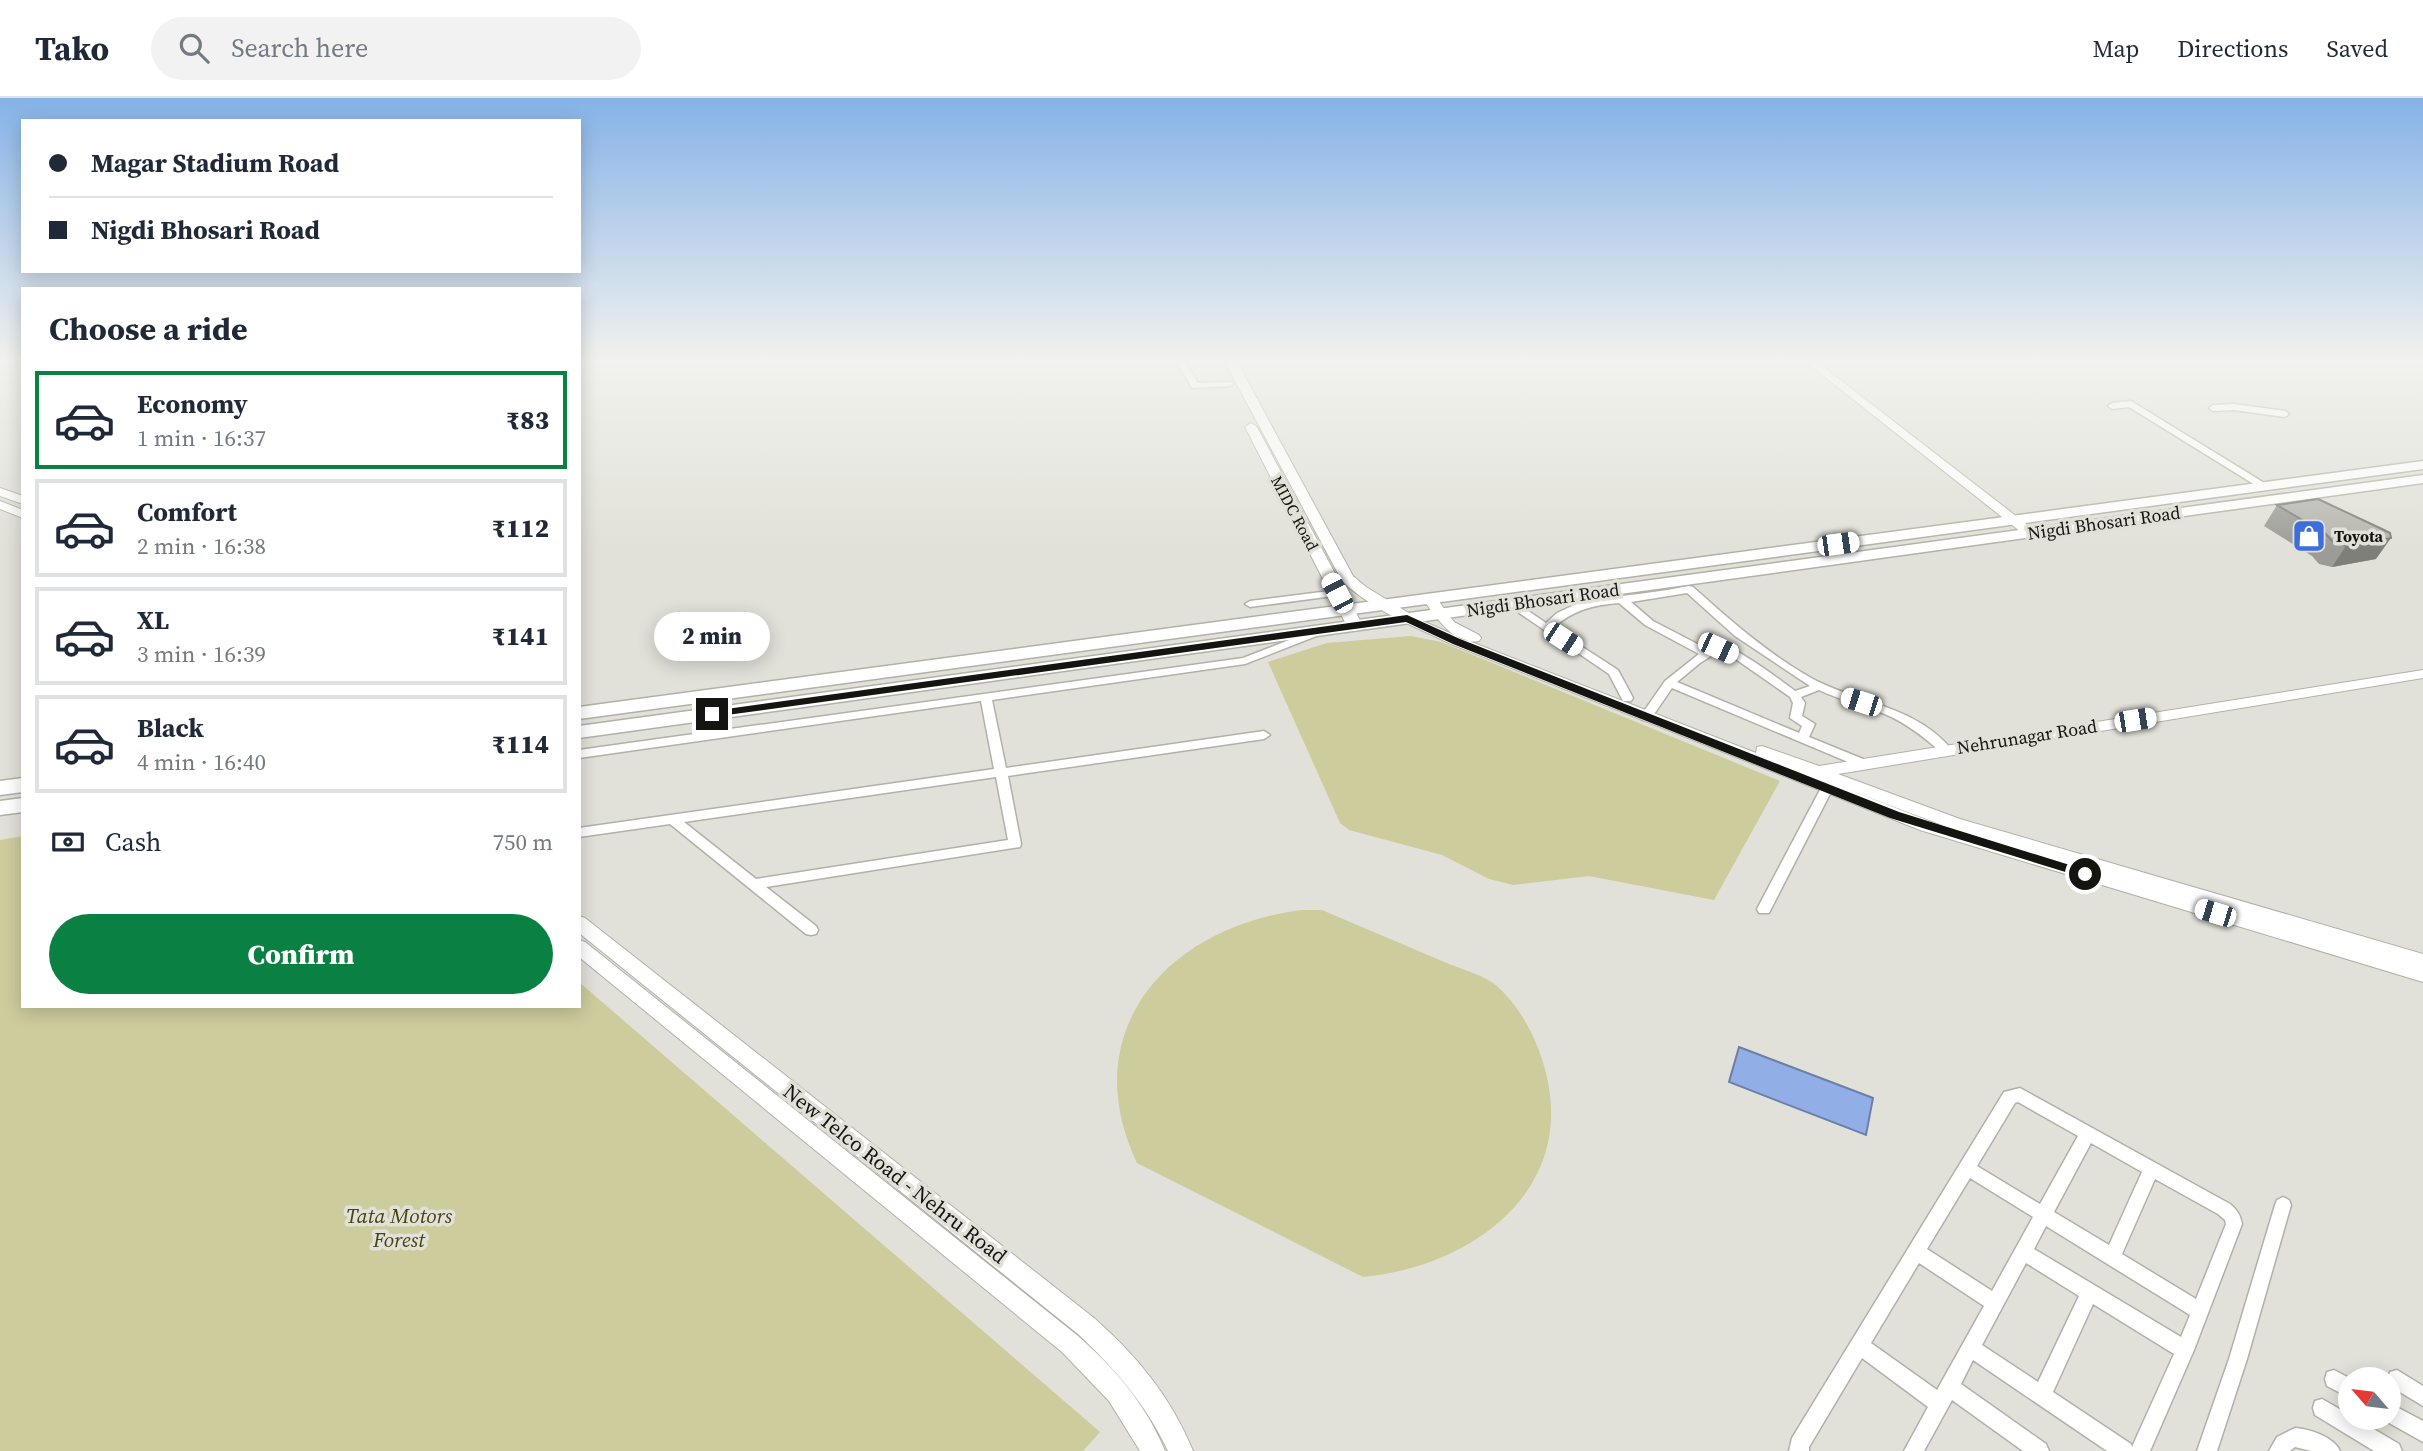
<!DOCTYPE html>
<meta charset="utf-8">
<style>
body{margin:0;font-family:"Source Serif 4",serif;background:#f2f2f3;color:#1f2937;height:100vh;display:flex;flex-direction:column;font-size:26px;white-space:nowrap}
*{box-sizing:border-box;margin:0}
p{font-size:23px;color:#747a83}
.icon{flex:none;width:38px;height:38px;fill:none;stroke:currentColor;stroke-width:2;stroke-linecap:round;stroke-linejoin:round}
.map{position:relative;flex:1;overflow:hidden}
.drawer{position:absolute;left:21px;top:189px;width:560px;height:721px;display:flex;flex-direction:column;background:#fff;border-radius:0px;box-shadow:0 4px 18px #0003}
.drawer>*{flex:none}
.banner{position:absolute;left:21px;top:21px;width:560px;height:154px;border-radius:0px;box-shadow:0 4px 18px #0003;display:grid;align-content:center;height:154px;padding:0 28px;background:#fff}
.needle{width:46px;rotate:298deg}
.tools{position:absolute;left:2338px;top:1269px;display:grid;gap:14px}
.tools a{display:grid;place-items:center;width:63px;height:63px;border-radius:50%;background:#fff;box-shadow:0 4px 18px #0003;font-size:35px}
.end{position:absolute;width:32px;height:32px;margin:-16px;border:9px solid #141411;background:#fff;box-shadow:0 0 0 4px #fff}
.from{border-radius:50%}
.bubble{position:absolute;height:49px;border-radius:24px;background:#fff;box-shadow:0 4px 18px #0003;font-size:23px;font-weight:800;line-height:49px;text-align:center}
.car{position:absolute;width:21px;height:42px;margin:-21px -10px;border-radius:9px;box-shadow:0 0 5px 2px #0007;background:linear-gradient(#fff 24%,#345 0 40%,#fff 0 76%,#345 0 86%,#fff 0)}
.banner b{display:flex;align-items:center;gap:24px;height:66px;font-size:26px}
.banner b+b{border-top:2px solid #e0e1e3}
.banner i{width:18px;height:18px;background:#1f2937}
ul{padding:0;list-style:none}
li{display:flex;align-items:center;gap:21px;height:98px;margin:0 14px 10px;padding:0 14px;border:4px solid #e0e1e3;border-radius:0px}
li div{flex:1}
li b{display:block;font-size:26px}
li em{font-style:normal;font-weight:800}
li.active{border-color:#0b8043}
li>.icon{width:63px;height:63px;stroke-width:1.5}
h2{padding:0 28px;font-size:32px;line-height:84px}
.pay{display:flex;align-items:center;gap:18px;height:77px;padding:0 28px;font-size:26px}
.pay p{margin-inline-start:auto}
.cta{display:flex;gap:14px;margin-top:auto;padding:14px 28px}
.cta a{flex:1;height:80px;border-radius:42px;background:#0b8043;color:#fff;font-size:28px;font-weight:800;line-height:80px;text-align:center}
header{display:flex;align-items:center;gap:42px;box-sizing:border-box;height:98px;padding:0 35px;background:#fff;border-bottom:2px solid #e0e1e3}
header strong{font-size:33px}
nav{display:flex;gap:38px;margin-inline-start:auto;font-size:24px}
.search{width:490px;height:63px;background:#f2f2f3;display:flex;align-items:center;gap:18px;box-sizing:border-box;padding:0 24px;border-radius:38px;color:#747a83;font-size:26px}
.map>svg:first-child{display:block}
.green{fill:#cdcc9d}
.water{fill:#91aee7;stroke:#6c80a7;stroke-width:2}
.lines{fill:none;stroke-linecap:round;stroke-linejoin:round}
.minor-casing{stroke:#b1b1a9;stroke-width:3}
.tertiary-casing{stroke:#b1b1a9;stroke-width:2}
.secondary-casing{stroke:#b1b1a9;stroke-width:2}
.primary-casing{stroke:#b1b1a9;stroke-width:3}
.minor{fill:#fff;fill-rule:evenodd}
.tertiary{fill:#fff;fill-rule:evenodd}
.secondary{fill:#fff;fill-rule:evenodd}
.primary{fill:#fff;fill-rule:evenodd}
.wall{fill:#9c9c96}
.shaded-wall{fill:#7f7f7a}
.building{fill:#b5b5ae;stroke:#7f7f7a;stroke-width:2}
.route{fill:#141411}
.labels{text-anchor:middle;stroke-width:7;stroke-linejoin:round;paint-order:stroke}
.far-street-label{font-size:16px;fill:#141411;stroke:#e1e1d9}
.far-poi-label{font-size:16px;font-weight:bold;fill:#141411;stroke:#e1e1d9;text-anchor:start}
.street-label{font-size:18px;fill:#141411;stroke:#e1e1d9}
.near-street-label{font-size:21px;fill:#141411;stroke:#e1e1d9}
.near-park-label{font-size:21px;font-style:italic;fill:#47440f;stroke:#e1e1d9}
</style>
<header>
<strong>Tako</strong>
<div class="search"><svg class="icon" aria-label="search" viewBox="0 0 24 24"><circle cx="10" cy="10" r="6"/><path d="M15 15l6 6"/></svg>Search here</div>
<nav><a>Map</a><a>Directions</a><a>Saved</a></nav>
</header>
<div class="map">
<svg width="2423" height="1353" viewBox="0 0 2423 1353">
<rect width="100%" height="100%" fill="#e1e1d9"/>
<path class="green" d="M 1411,538 L 1441,544 L 1780,683 L 1714,802 L 1589,778 L 1513,787 L 1489,781 L 1442,757 L 1349,732 L 1340,725 L 1268,564 L 1327,545 Z
M 23,738 L 23,908 L 579,908 L 579,884 L 1100,1334 L 1083,1353 L 0,1353 L 0,742 Z
M 1302,812 L 1322,812 C 1364,830 1407,848 1449,866 C 1464,872 1486,878 1497,888 C 1522,911 1538,943 1546,975 C 1576,1095 1469,1169 1363,1179 L 1137,1065 C 1074,932 1169,828 1302,812 Z"/>
<path class="water" d="M 1739,949 L 1873,1000 L 1866,1037 L 1729,984 Z"/>
<g class="lines">
<defs>
<path id="minor" d="M 1177,264 L 1185,264 L 1198,285 L 1230,284 L 1234,286 L 1230,288 L 1192,290 Z
M 2131,303 L 2266,386 L 2268,388 L 2263,391 L 2260,390 L 2129,309 L 2112,311 L 2108,308 L 2112,305 Z
M 2234,306 L 2285,313 L 2289,316 L 2285,319 L 2234,312 L 2213,313 L 2209,310 L 2213,307 Z
M 1689,488 L 1693,489 C 1730,522 1767,555 1811,580 C 1857,605 1917,608 1952,652 L 1950,655 L 1942,655 C 1923,638 1901,621 1877,613 C 1857,606 1838,601 1819,592 L 1801,599 L 1805,605 L 1802,618 L 1815,626 L 1809,639 L 1868,663 L 1870,666 L 1868,669 L 1860,669 L 1672,590 L 1650,622 L 1642,622 L 1640,619 L 1665,583 L 1699,556 L 1645,527 L 1619,505 C 1593,507 1573,512 1553,530 L 1618,572 L 1633,600 L 1631,603 L 1623,603 L 1609,576 L 1506,506 L 1511,503 L 1515,504 L 1546,525 L 1557,515 L 1585,502 L 1588,495 L 1596,495 L 1596,500 C 1627,498 1658,494 1689,488 ZM 1687,495 L 1735,538 L 1810,588 L 1795,593 C 1782,583 1730,544 1717,546 C 1715,547 1709,550 1707,551 L 1653,523 L 1631,504 ZM 1719,553 L 1737,562 L 1790,599 L 1793,605 L 1790,620 L 1802,628 L 1799,635 L 1677,584 L 1700,565 Z
M 1337,492 L 1341,493 L 1341,497 L 1250,509 L 1245,506 L 1250,503 Z
M 1320,530 L 1325,533 L 1324,535 L 1245,566 L 992,602 L 1006,670 L 1264,633 L 1270,637 L 1264,641 L 1008,678 L 1021,746 L 1020,749 L 766,789 L 816,828 L 818,832 L 816,836 L 811,837 L 806,836 L 670,726 L 579,739 L 579,730 L 994,671 L 981,603 L 579,660 L 579,652 L 1243,560 ZM 996,679 L 1008,742 L 756,781 L 684,724 Z
M 1827,686 L 1833,690 L 1771,811 L 1769,815 L 1759,815 L 1757,811 L 1821,690 Z
M 2020,990 L 2230,1106 C 2237,1112 2240,1116 2242,1126 L 2194,1252 L 2150,1353 L 2107,1353 L 1973,1262 L 1961,1286 L 2046,1346 L 2049,1353 L 2023,1353 L 1952,1302 L 1924,1353 L 1904,1353 L 1928,1309 L 1862,1260 L 1809,1349 L 1809,1353 L 1789,1353 L 1792,1340 L 2004,994 ZM 2018,1004 L 2078,1038 L 2040,1106 L 1977,1068 L 2015,1005 ZM 2091,1045 L 2142,1074 L 2109,1147 L 2054,1114 ZM 1970,1080 L 2033,1119 L 1992,1193 L 1927,1151 ZM 2155,1081 L 2218,1116 L 2225,1122 L 2226,1126 L 2196,1201 L 2122,1156 ZM 2046,1128 L 2190,1217 L 2181,1239 L 2034,1151 ZM 1919,1165 L 1984,1208 L 1937,1292 L 1871,1245 ZM 2026,1165 L 2079,1198 L 2038,1284 L 1982,1247 ZM 2093,1206 L 2174,1256 L 2132,1349 L 2131,1346 L 2053,1294 Z
M 2283,1099 L 2289,1102 L 2291,1107 L 2247,1261 L 2217,1353 L 2197,1353 L 2229,1261 L 2275,1107 L 2277,1102 Z
M 2334,1272 L 2351,1281 L 2350,1300 L 2327,1288 L 2325,1281 L 2327,1274 Z
M 2397,1272 L 2423,1288 L 2423,1308 L 2390,1288 L 2388,1281 L 2390,1274 Z
M 2322,1301 L 2350,1317 L 2350,1320 L 2355,1320 L 2399,1346 L 2402,1353 L 2374,1353 L 2315,1317 L 2313,1310 L 2315,1303 Z
M 2389,1305 L 2423,1323 L 2423,1344 L 2382,1321 L 2389,1320 Z
M 2295,1330 C 2310,1331 2334,1339 2340,1353 L 2311,1353 L 2295,1349 L 2290,1353 L 2269,1353 L 2277,1339 Z"/>
<path id="tertiary" d="M 1806,264 L 1817,264 L 2034,432 L 2034,438 L 2026,438 Z
M 0,390 L 23,398 L 23,406 L 0,398 Z
M 0,403 L 23,412 L 23,420 L 0,411 Z
M 1430,497 L 1435,498 L 1454,524 L 1479,537 L 1481,540 L 1479,543 C 1454,548 1435,518 1423,501 Z
M 1407,516 L 1461,540 L 1756,655 L 1757,649 L 1762,648 L 1819,668 L 2423,572 L 2423,580 L 1838,676 L 1960,721 L 2423,856 L 2423,884 L 1920,732 L 1451,546 L 1402,523 L 1400,520 L 1402,517 ZM 1844,690 L 1945,728 L 1932,724 Z
M 579,818 L 585,820 L 1094,1220 C 1137,1258 1171,1299 1193,1353 L 1168,1353 C 1146,1306 1115,1271 1078,1236 L 579,835 Z
M 579,842 L 585,844 L 1078,1238 C 1115,1271 1146,1306 1165,1353 L 1140,1353 L 1109,1303 L 1062,1254 L 579,859 Z"/>
<path id="secondary" d="M 1225,264 L 1237,264 L 1353,478 L 1366,489 L 1412,517 L 1415,520 L 1412,523 C 1397,526 1354,495 1342,483 Z
M 1251,325 L 1257,329 L 1363,528 L 1360,531 L 1355,533 L 1347,528 L 1245,329 Z"/>
<path id="primary" d="M 2423,363 L 2423,371 L 579,621 L 579,609 Z
M 2423,377 L 2423,385 L 579,640 L 579,628 Z
M 23,680 L 23,694 L 0,697 L 0,683 Z
M 23,700 L 23,714 L 0,717 L 0,703 Z"/>
</defs>
<use href="#minor" class="minor-casing"/>
<use href="#tertiary" class="tertiary-casing"/>
<use href="#secondary" class="secondary-casing"/>
<use href="#primary" class="primary-casing"/>
<use href="#minor" class="minor"/>
<use href="#tertiary" class="tertiary"/>
<use href="#secondary" class="secondary"/>
<use href="#primary" class="primary"/>
</g>
<path class="wall" d="M 2277,407 L 2376,461 L 2332,469 L 2319,466 L 2312,458 L 2264,428 Z"/>
<path class="shaded-wall" d="M 2391,440 L 2376,461 L 2332,469 L 2346,448 Z"/>
<path class="building" d="M 2318,401 L 2382,431 L 2390,435 L 2391,440 L 2346,448 L 2333,444 L 2326,436 L 2277,407 Z"/>
<linearGradient id="sky" x2="0" y2="1"><stop stop-color="#85b2e8"/><stop offset="0.58" stop-color="#f2f2ee"/><stop offset="1" stop-color="#f2f2ee" stop-opacity="0"/></linearGradient>
<rect width="2423" height="453" fill="url(#sky)"/>
<path class="route" d="M 1407,517 L 1460,541 L 1899,714 L 2089,773 L 2091,776 L 2085,780 L 1890,720 L 1453,546 L 1406,524 L 712,619 L 707,616 L 712,613 Z"/>
<defs>
<symbol id="shop-square" viewBox="-11 -11 22 22"><rect x="-9" y="-9" width="18" height="18" rx="4" fill="#3e6dde" stroke="#e1e1d9"/><path d="M-5-2.5h2.3a2.7 3.5 0 0 1 5.4 0H5L5.5 6h-11ZM-1.5-2.5h3a1.5 2.3 0 0 0-3 0Z" fill="#fff"/></symbol>
</defs>
<g fill-rule="evenodd">
<use href="#shop-square" x="2290" y="419" width="38" height="38"/>
</g>
<g class="labels">
<g class="far-street-label">
<text transform="translate(1295 415) rotate(62)" y="6">MIDC Road</text>
</g>
<g class="far-poi-label">
<text x="2334" y="444">Toyota</text>
</g>
<g class="street-label">
<text transform="translate(2104 425) rotate(-8)" y="6">Nigdi Bhosari Road</text>
<text transform="translate(1543 502) rotate(-8)" y="6">Nigdi Bhosari Road</text>
<text transform="translate(2027 639) rotate(-9)" y="6">Nehrunagar Road</text>
</g>
<g class="near-street-label">
<text transform="translate(895 1076) rotate(38)" y="7">New Telco Road - Nehru Road</text>
</g>
<g class="near-park-label">
<text x="399" y="1125">Tata Motors<tspan x="399" dy="24">Forest</tspan></text>
</g>
</g>
</svg>
<div class="tools">
<a><svg class="needle" viewBox="-14 -14 28 28"><path d="M0-13l5 13h-10z" fill="#e53935"/><path d="M0 13l5-13h-10z" fill="#747a83"/></svg></a>
</div>
<i class="end from" style="left:2085px;top:776px"></i>
<i class="end" style="left:712px;top:616px"></i>
<div class="bubble" style="left:654px;top:514px;width:116px">2 min</div>
<i class="car" style="left:1838px;top:446px;rotate:82deg"></i>
<i class="car" style="left:1337px;top:495px;rotate:332deg"></i>
<i class="car" style="left:1563px;top:541px;rotate:123deg"></i>
<i class="car" style="left:1718px;top:550px;rotate:115deg"></i>
<i class="car" style="left:1861px;top:604px;rotate:288deg"></i>
<i class="car" style="left:2135px;top:622px;rotate:81deg"></i>
<i class="car" style="left:2215px;top:815px;rotate:287deg"></i>
<div class="banner">
<b><i class="from"></i>Magar Stadium Road</b>
<b><i></i>Nigdi Bhosari Road</b>
</div>
<section class="drawer">
<h2>Choose a ride</h2>
<ul>
<li class="active"><svg class="icon" aria-label="car" viewBox="0 0 24 24"><path d="M5 17H2v-5l4-1 3-4h7l3 4 3 1v5h-3M9 17h6M6 11h13"/><circle cx="7" cy="17" r="2"/><circle cx="17" cy="17" r="2"/></svg><div><b>Economy</b><p>1 min · 16:37</p></div><em>₹83</em></li>
<li><svg class="icon" aria-label="car" viewBox="0 0 24 24"><path d="M5 17H2v-5l4-1 3-4h7l3 4 3 1v5h-3M9 17h6M6 11h13"/><circle cx="7" cy="17" r="2"/><circle cx="17" cy="17" r="2"/></svg><div><b>Comfort</b><p>2 min · 16:38</p></div><em>₹112</em></li>
<li><svg class="icon" aria-label="car" viewBox="0 0 24 24"><path d="M5 17H2v-5l4-1 3-4h7l3 4 3 1v5h-3M9 17h6M6 11h13"/><circle cx="7" cy="17" r="2"/><circle cx="17" cy="17" r="2"/></svg><div><b>XL</b><p>3 min · 16:39</p></div><em>₹141</em></li>
<li><svg class="icon" aria-label="car" viewBox="0 0 24 24"><path d="M5 17H2v-5l4-1 3-4h7l3 4 3 1v5h-3M9 17h6M6 11h13"/><circle cx="7" cy="17" r="2"/><circle cx="17" cy="17" r="2"/></svg><div><b>Black</b><p>4 min · 16:40</p></div><em>₹114</em></li>
</ul>
<div class="pay"><svg class="icon" aria-label="cash" viewBox="0 0 24 24"><path d="M3 7h18v10H3z"/><circle cx="12" cy="12" r="2"/></svg>Cash<p>750 m</p></div>
<div class="cta"><a>Confirm</a></div>
</section>
</div>
